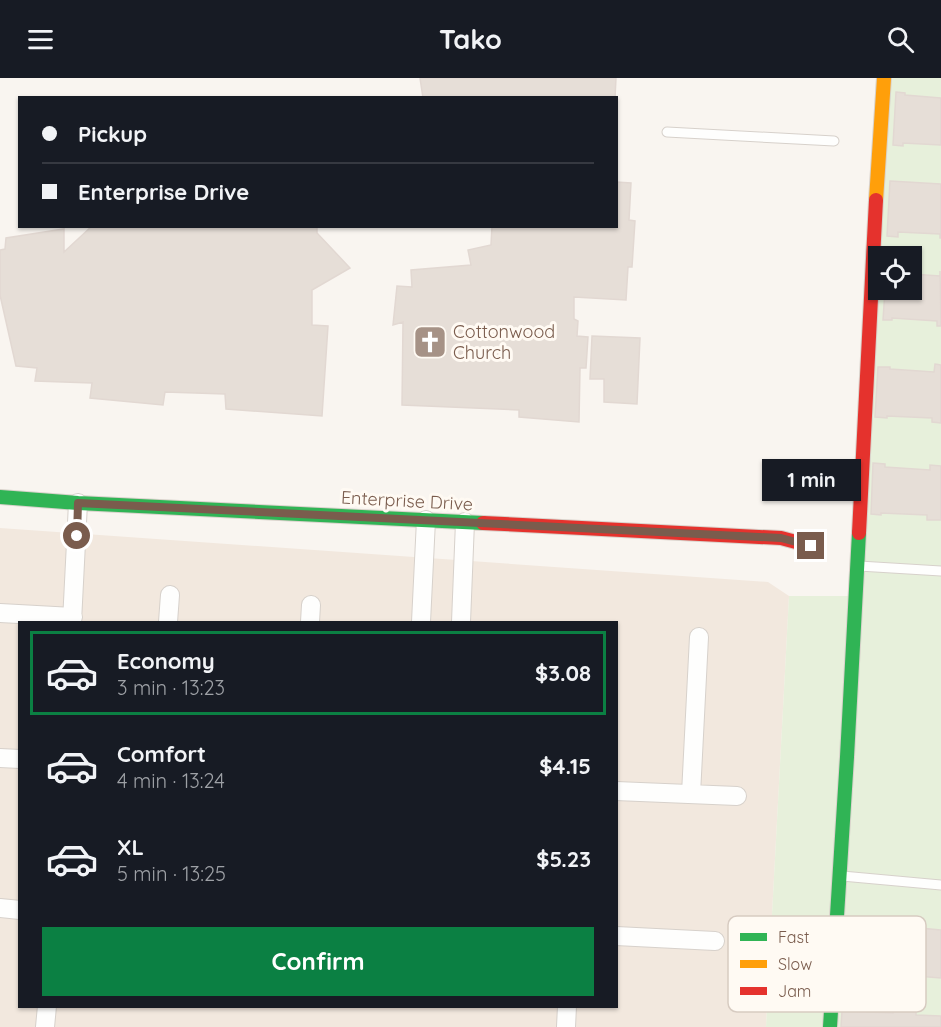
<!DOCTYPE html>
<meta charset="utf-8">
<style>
body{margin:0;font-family:Quicksand,sans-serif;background:#20242c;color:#f1f3f6;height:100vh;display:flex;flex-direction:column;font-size:22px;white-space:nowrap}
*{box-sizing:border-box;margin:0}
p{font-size:20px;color:#9ea1a6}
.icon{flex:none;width:33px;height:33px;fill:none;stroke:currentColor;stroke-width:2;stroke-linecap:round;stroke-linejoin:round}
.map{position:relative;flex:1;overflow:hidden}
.details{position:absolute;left:18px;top:543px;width:600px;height:387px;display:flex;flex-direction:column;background:#171b24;border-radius:0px;box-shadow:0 2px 4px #0004}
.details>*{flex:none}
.guide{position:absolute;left:18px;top:18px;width:600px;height:132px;border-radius:0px;box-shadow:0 2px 4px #0004;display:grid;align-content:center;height:132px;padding:0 24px;background:#171b24}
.tools{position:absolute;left:868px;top:168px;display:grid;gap:12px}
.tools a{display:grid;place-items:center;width:54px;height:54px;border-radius:0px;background:#171b24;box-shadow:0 2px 4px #0004;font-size:30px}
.end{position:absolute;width:27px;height:27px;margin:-14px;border:8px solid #7a5c4d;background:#fff;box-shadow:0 0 0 3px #fff}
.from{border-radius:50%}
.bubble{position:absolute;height:42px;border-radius:0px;background:#171b24;box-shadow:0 2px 4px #0004;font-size:20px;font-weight:700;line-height:42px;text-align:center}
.guide b{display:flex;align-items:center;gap:21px;height:57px;font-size:22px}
.guide b+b{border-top:2px solid #363941}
.guide i{width:15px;height:15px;background:#f1f3f6}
ul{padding:10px 0 0;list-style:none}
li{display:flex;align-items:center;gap:18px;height:84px;margin:0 12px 9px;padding:0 12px;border:3px solid transparent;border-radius:0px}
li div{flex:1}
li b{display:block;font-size:22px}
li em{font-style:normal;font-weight:700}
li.on{border-color:#0b8043}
li>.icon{width:54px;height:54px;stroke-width:1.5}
.primary-button{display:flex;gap:12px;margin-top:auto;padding:12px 24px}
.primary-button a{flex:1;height:69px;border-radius:0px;background:#0b8043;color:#fff;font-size:24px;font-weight:700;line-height:69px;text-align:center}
header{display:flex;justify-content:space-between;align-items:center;height:78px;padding:0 24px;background:#171b24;font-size:27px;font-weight:700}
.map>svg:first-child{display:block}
.residential{fill:#f2e8de;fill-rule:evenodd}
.green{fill:#e7f0db;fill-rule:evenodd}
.building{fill:#e6ded7;stroke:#e2d8d2;stroke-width:1.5}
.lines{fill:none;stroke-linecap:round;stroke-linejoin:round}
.lane-casing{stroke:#d7d1cb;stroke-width:11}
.street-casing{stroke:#d7d1cb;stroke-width:20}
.fast-casing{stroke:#d9d2cb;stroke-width:16}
.slow-casing{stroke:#d9d2cb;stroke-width:16}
.jam-casing{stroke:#d9d2cb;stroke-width:16}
.lane{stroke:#fefefd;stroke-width:9}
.street{stroke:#fefefd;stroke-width:18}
.fast{stroke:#30b455;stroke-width:14}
.slow{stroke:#ff9f0a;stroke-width:14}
.jam{stroke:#e5322d;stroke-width:14}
.route{stroke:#7a5c4d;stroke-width:8}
.labels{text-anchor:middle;stroke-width:6;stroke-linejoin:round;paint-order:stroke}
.poi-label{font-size:18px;fill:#7a5c4d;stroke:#fffaf3;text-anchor:start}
.street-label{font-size:18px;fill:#7a5c4d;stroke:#fffaf3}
.key{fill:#fffaf3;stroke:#d7cbc1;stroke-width:1.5}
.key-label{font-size:16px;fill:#7a5c4d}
</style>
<header><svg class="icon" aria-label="menu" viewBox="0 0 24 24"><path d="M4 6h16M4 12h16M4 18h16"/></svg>Tako<svg class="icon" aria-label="search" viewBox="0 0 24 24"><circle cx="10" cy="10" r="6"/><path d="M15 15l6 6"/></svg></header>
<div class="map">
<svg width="941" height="949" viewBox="0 0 941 949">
<rect width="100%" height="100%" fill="#f9f5f0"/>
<path class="residential" d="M 0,450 L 768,504 L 789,518 L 766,949 L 0,949 ZM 20,544 L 616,544 L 616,928 L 20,928 Z"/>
<path class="green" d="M 876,0 L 941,0 L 941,949 L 766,949 L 789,518 L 848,518 ZM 879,178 L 912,178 L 912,212 L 879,212 Z"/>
<path class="building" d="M 420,0 L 616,0 L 615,20 L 423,20 Z
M 896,14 L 905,15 L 905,17 L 941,20 L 941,67 L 903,65 L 903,68 L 893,67 Z
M 890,103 L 941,106 L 941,160 L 940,160 L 940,156 L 898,154 L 898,159 L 887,158 Z
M 616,104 L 631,105 L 629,142 L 635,143 L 632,189 L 628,189 L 626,222 L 574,219 L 574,241 L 578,243 L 577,258 L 588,259 L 586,290 L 580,290 L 579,344 L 519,339 L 519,332 L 402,327 L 403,244 L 393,247 L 397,208 L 412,209 L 411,192 L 471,187 L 468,172 L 491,167 L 492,148 L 616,148 Z
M 92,148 L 317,148 L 317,155 L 350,190 L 312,212 L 312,247 L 328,248 L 322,338 L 226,331 L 225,316 L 165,314 L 163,327 L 90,320 L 92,305 L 35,303 L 37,290 L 16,288 L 0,217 L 0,172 L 5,171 L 6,160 L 64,151 L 64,174 Z
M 940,193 L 941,248 L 937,248 L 937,243 L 892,240 L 892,242 L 883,242 L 885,212 L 912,212 L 912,196 L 940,198 Z
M 592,258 L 640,260 L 637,326 L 604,324 L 604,301 L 590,301 Z
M 935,286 L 941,287 L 941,345 L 932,344 L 932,340 L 887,338 L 887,340 L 875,339 L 878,289 L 890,289 L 890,291 L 934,294 Z
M 873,385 L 885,386 L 885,389 L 930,392 L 930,387 L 941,388 L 941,442 L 927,442 L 927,437 L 881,435 L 881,437 L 871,436 Z
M 847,845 L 858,846 L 858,847 L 898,849 L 899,846 L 920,847 L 920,850 L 941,852 L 941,900 L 917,898 L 917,901 L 897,900 L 897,897 L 855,895 L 855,896 L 844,896 Z
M 893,931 L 916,932 L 916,937 L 941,938 L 941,949 L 841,949 L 842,933 L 893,935 Z"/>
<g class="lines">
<defs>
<path id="lane" d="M 667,54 L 834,63
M 859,488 L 941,493
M 842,798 L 941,807"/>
<path id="street" d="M 0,535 L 73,539
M 72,544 L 78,425
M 168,544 L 170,517
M 310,544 L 311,527
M 421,544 L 426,442
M 461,544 L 465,444
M 0,680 L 20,681
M 616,713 L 737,718
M 691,716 L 699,559
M 0,830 L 20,832
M 616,858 L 715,863
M 45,949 L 47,928
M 566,949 L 567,928"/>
<path id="fast" d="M 0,419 L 78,425 L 483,445
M 830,949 L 847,679 L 859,455"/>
<path id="slow" d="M 876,122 L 884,0"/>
<path id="jam" d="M 483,445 L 781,460 L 811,468
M 859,455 L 876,122"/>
</defs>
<use href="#lane" class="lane-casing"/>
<use href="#street" class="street-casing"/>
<use href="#fast" class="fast-casing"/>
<use href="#slow" class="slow-casing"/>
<use href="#jam" class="jam-casing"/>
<use href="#lane" class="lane"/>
<use href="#street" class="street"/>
<use href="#fast" class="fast"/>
<use href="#slow" class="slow"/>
<use href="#jam" class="jam"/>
</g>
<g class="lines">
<path class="route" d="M 77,458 L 78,425 L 781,460 L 811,468"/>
</g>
<defs>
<symbol id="church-square" viewBox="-11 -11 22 22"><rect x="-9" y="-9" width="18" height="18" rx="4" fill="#a69286" stroke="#fffaf3"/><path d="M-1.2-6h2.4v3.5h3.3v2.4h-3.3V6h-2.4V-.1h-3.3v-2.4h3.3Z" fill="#fff"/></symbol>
</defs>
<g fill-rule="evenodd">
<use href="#church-square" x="411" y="245" width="38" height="38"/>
</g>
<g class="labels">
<g class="poi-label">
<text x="453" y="260">Cottonwood<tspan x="453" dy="21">Church</tspan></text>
</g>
<g class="street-label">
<text transform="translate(407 423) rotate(3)" y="6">Enterprise Drive</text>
</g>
</g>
<rect x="728" y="838" width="198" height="96" rx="9" class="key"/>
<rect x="740" y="855" width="27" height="8" fill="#30b455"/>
<rect x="740" y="882" width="27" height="8" fill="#ff9f0a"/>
<rect x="740" y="909" width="27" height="8" fill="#e5322d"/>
<g class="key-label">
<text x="778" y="865">Fast</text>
<text x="778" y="892">Slow</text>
<text x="778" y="919">Jam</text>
</g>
</svg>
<div class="tools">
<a><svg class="icon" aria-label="locate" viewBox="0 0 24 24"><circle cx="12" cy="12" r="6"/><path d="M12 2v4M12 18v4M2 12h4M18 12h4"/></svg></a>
</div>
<i class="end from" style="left:77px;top:458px"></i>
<i class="end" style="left:811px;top:468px"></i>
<div class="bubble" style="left:762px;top:381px;width:99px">1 min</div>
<div class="guide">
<b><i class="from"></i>Pickup</b>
<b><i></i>Enterprise Drive</b>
</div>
<section class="details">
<ul>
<li class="on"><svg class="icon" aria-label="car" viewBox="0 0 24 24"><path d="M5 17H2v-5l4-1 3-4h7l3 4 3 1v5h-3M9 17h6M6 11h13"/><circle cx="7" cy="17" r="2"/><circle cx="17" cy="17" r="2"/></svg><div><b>Economy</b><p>3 min · 13:23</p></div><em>$3.08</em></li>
<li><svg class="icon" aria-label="car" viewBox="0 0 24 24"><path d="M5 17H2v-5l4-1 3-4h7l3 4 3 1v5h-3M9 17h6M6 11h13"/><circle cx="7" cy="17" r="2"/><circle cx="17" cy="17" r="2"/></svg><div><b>Comfort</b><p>4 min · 13:24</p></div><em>$4.15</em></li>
<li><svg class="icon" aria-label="car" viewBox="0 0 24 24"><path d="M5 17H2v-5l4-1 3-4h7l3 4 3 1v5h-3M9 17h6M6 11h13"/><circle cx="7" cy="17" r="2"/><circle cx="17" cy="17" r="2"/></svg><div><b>XL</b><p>5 min · 13:25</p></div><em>$5.23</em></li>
</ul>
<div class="primary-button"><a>Confirm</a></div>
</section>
</div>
